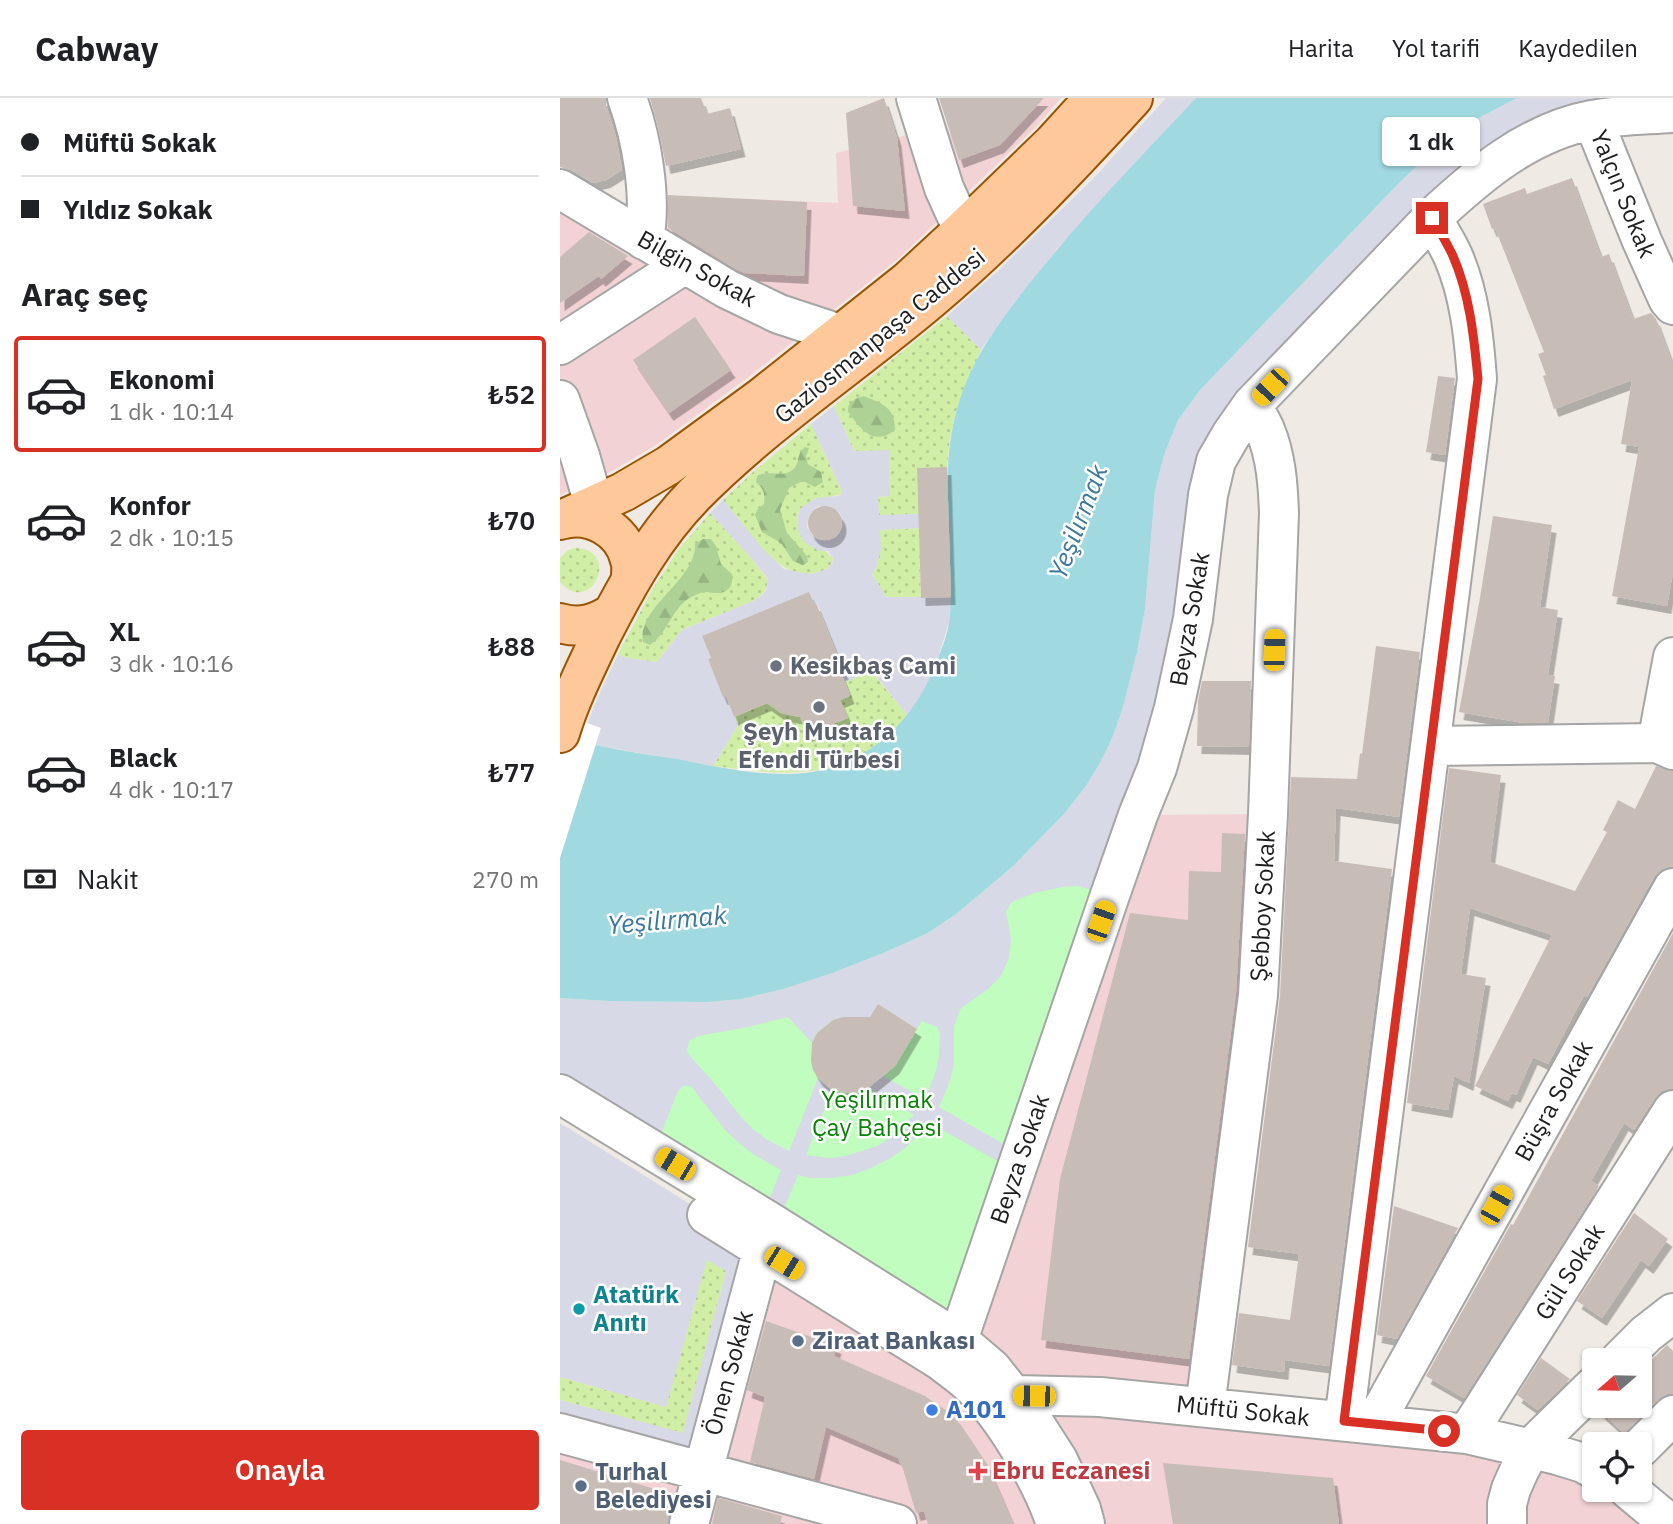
<!DOCTYPE html>
<html lang="tr">
<meta charset="utf-8">
<style>
body{margin:0;font-family:"IBM Plex Sans",sans-serif;background:#f2f2f2;color:#202124;height:100vh;display:flex;flex-direction:column;font-size:26px;white-space:nowrap}
*{box-sizing:border-box;margin:0}
p{font-size:23px;color:#757577}
.icon{flex:none;width:38px;height:38px;fill:none;stroke:currentColor;stroke-width:2;stroke-linecap:round;stroke-linejoin:round}
.map{position:relative;flex:1;overflow:hidden}
.side{display:flex;flex-direction:column;background:#fff;width:560px}
.side>*{flex:none}
.banner{display:grid;align-content:center;height:154px;padding:0 21px;background:#fff}
.needle{width:46px;rotate:250deg}
.tools{position:absolute;left:1022px;top:1250px;display:grid;gap:14px}
.tools a{display:grid;place-items:center;width:70px;height:70px;border-radius:7px;background:#fff;box-shadow:0 2px 5px #0004;font-size:35px}
.end{position:absolute;width:32px;height:32px;margin:-16px;border:9px solid #d93025;background:#fff;box-shadow:0 0 0 4px #fff}
.from{border-radius:50%}
.bubble{position:absolute;height:49px;border-radius:7px;background:#fff;box-shadow:0 2px 5px #0004;font-size:23px;font-weight:600;line-height:49px;text-align:center}
.car{position:absolute;width:21px;height:42px;margin:-21px -10px;border-radius:9px;box-shadow:0 0 5px 2px #0007;background:linear-gradient(#f5c518 24%,#345 0 40%,#f5c518 0 76%,#345 0 86%,#f5c518 0)}
.banner b{display:flex;align-items:center;gap:24px;height:66px;font-size:26px}
.banner b+b{border-top:2px solid #e0e0e0}
.banner i{width:18px;height:18px;background:#202124}
ul{padding:0;list-style:none}
li{display:flex;align-items:center;gap:21px;height:116px;margin:0 14px 10px;padding:0 7px;border:4px solid transparent;border-radius:7px}
li div{flex:1}
li b{display:block;font-size:26px}
li em{font-style:normal;font-weight:600}
li.current{border-color:#d93025}
li>.icon{width:63px;height:63px;stroke-width:1.5}
h2{padding:0 21px;font-size:32px;line-height:84px}
.pay{display:flex;align-items:center;gap:18px;height:77px;padding:0 21px;font-size:26px}
.pay p{margin-inline-start:auto}
.cta{display:flex;gap:14px;margin-top:auto;padding:14px 21px}
.cta a{flex:1;height:80px;border-radius:7px;background:#d93025;color:#fff;font-size:28px;font-weight:600;line-height:80px;text-align:center}
header{display:flex;align-items:center;gap:42px;box-sizing:border-box;height:98px;padding:0 35px;background:#fff;border-bottom:2px solid #e0e0e0}
header strong{font-size:33px}
nav{display:flex;gap:38px;margin-inline-start:auto;font-size:24px}
main{display:flex;flex:1;min-height:0}
.map>svg:first-child{display:block}
.commercial{fill:#f2d2d4}
.grass{fill:url(#grass-dots)}
.forest{fill:url(#forest-firs)}
.park{fill:#c0fdbe}
.plaza{fill:#d8d9e6;fill-rule:evenodd}
.water{fill:#a1d9e1}
.pier{fill:#fff}
.building{fill:#c8bcb7;filter:url(#shadow)}
.lines{fill:none;stroke-linecap:round;stroke-linejoin:round}
.minor-casing{stroke:#a5a5a5;stroke-width:42}
.major-casing{stroke:#950;stroke-width:42}
.minor{stroke:#fff;stroke-width:38}
.major{stroke:#ffc89a;stroke-width:38}
.route{stroke:#d93025;stroke-width:9}
.worship-dot{fill:#6b7280;stroke:#fff;stroke-width:2.5}
.culture-dot{fill:#0f9aa8;stroke:#fff;stroke-width:2.5}
.service-dot{fill:#5c6f8a;stroke:#fff;stroke-width:2.5}
.shop-dot{fill:#3f7fe0;stroke:#fff;stroke-width:2.5}
.health-dot{fill:#e0444e;stroke:#fff;stroke-width:2.5}
.labels{text-anchor:middle;stroke-width:5;stroke-linejoin:round;paint-order:stroke}
.street-label{font-size:24px;fill:#1e1e1e;stroke:#fff}
.worship-label{font-size:24px;font-weight:bold;fill:#5b616d;stroke:#fff;text-anchor:start}
.park-label{font-size:24px;fill:#088404;stroke:#fff}
.culture-label{font-size:24px;font-weight:bold;fill:#0d838f;stroke:#fff;text-anchor:start}
.service-label{font-size:24px;font-weight:bold;fill:#4e5e75;stroke:#fff;text-anchor:start}
.shop-label{font-size:24px;font-weight:bold;fill:#366cbe;stroke:#fff;text-anchor:start}
.health-label{font-size:24px;font-weight:bold;fill:#be3a42;stroke:#fff;text-anchor:start}
.water-label{font-size:26px;font-style:italic;fill:#3c779c;stroke:#fff}
</style>
<header>
<strong>Cabway</strong>
<nav><a>Harita</a><a>Yol tarifi</a><a>Kaydedilen</a></nav>
</header>
<main>
<section class="side">
<div class="banner">
<b><i class="from"></i>Müftü Sokak</b>
<b><i></i>Yıldız Sokak</b>
</div>
<h2>Araç seç</h2>
<ul>
<li class="current"><svg class="icon" aria-label="car" viewBox="0 0 24 24"><path d="M5 17H2v-5l4-1 3-4h7l3 4 3 1v5h-3M9 17h6M6 11h13"/><circle cx="7" cy="17" r="2"/><circle cx="17" cy="17" r="2"/></svg><div><b>Ekonomi</b><p>1 dk · 10:14</p></div><em>₺52</em></li>
<li><svg class="icon" aria-label="car" viewBox="0 0 24 24"><path d="M5 17H2v-5l4-1 3-4h7l3 4 3 1v5h-3M9 17h6M6 11h13"/><circle cx="7" cy="17" r="2"/><circle cx="17" cy="17" r="2"/></svg><div><b>Konfor</b><p>2 dk · 10:15</p></div><em>₺70</em></li>
<li><svg class="icon" aria-label="car" viewBox="0 0 24 24"><path d="M5 17H2v-5l4-1 3-4h7l3 4 3 1v5h-3M9 17h6M6 11h13"/><circle cx="7" cy="17" r="2"/><circle cx="17" cy="17" r="2"/></svg><div><b>XL</b><p>3 dk · 10:16</p></div><em>₺88</em></li>
<li><svg class="icon" aria-label="car" viewBox="0 0 24 24"><path d="M5 17H2v-5l4-1 3-4h7l3 4 3 1v5h-3M9 17h6M6 11h13"/><circle cx="7" cy="17" r="2"/><circle cx="17" cy="17" r="2"/></svg><div><b>Black</b><p>4 dk · 10:17</p></div><em>₺77</em></li>
</ul>
<div class="pay"><svg class="icon" aria-label="cash" viewBox="0 0 24 24"><path d="M3 7h18v10H3z"/><circle cx="12" cy="12" r="2"/></svg>Nakit<p>270 m</p></div>
<div class="cta"><a>Onayla</a></div>
</section>
<div class="map">
<svg width="1113" height="1426" viewBox="0 0 1113 1426">
<defs>
<pattern id="grass-dots" width="8" height="8" patternUnits="userSpaceOnUse" patternTransform="scale(1.75)"><rect width="8" height="8" fill="#d1eea6"/><path d="M2 2h.1M6 6h.1" fill="none" stroke="#b3cc8e" stroke-width="1.8" stroke-linecap="round"/></pattern>
<pattern id="forest-firs" width="22" height="20" patternUnits="userSpaceOnUse" patternTransform="scale(1.75)"><rect width="22" height="20" fill="#aed296"/><path d="M5 1l3.5 6h-7zM16 11l3.5 6h-7z" fill="#95b481"/></pattern>
<filter id="shadow"><feDropShadow dx="4.5" dy="8" stdDeviation="0" flood-color="#0004"/></filter>
</defs>
<rect width="100%" height="100%" fill="#f0eae4"/>
<path class="commercial" d="M 454,0 L 501,0 L 476,29 L 338,161 L 187,280 L 96,347 L 52,373 L 0,397 L 0,91 L 84,142 L 98,106 L 188,110 L 190,101 L 278,105 L 276,55 L 386,27 L 390,36 L 457,12 Z
M 708,716 L 645,1309 L 1034,1371 L 1034,1391 L 1068,1391 L 1110,1426 L 0,1426 L 0,1335 L 195,1175 L 578,717 Z"/>
<path class="grass" d="M 387,218 L 421,252 L 406,285 L 396,313 L 390,340 L 387,369 L 359,416 L 319,418 L 318,399 L 330,398 L 329,353 L 294,353 L 274,308 Z
M 251,326 L 282,393 L 281,396 C 272,399 250,403 242,410 C 237,414 237,421 237,427 L 273,460 C 272,469 267,471 259,474 C 219,487 185,429 163,402 L 193,374 Z
M 150,415 L 192,461 L 208,482 C 207,493 202,497 193,503 L 122,532 L 97,564 L 66,560 L 58,556 L 92,492 L 118,452 Z
M 359,430 L 361,500 L 326,499 L 312,476 C 321,462 320,448 320,432 Z
M 14,450 C 63,450 31,520 0,484 L 0,460 L 7,453 Z
M 311,573 L 348,618 C 337,628 327,639 316,648 C 268,684 208,675 153,668 L 178,627 L 174,619 L 212,603 L 287,620 L 280,602 L 290,597 L 285,584 Z
M 147,1161 L 166,1173 L 123,1335 L 0,1302 L 0,1279 L 106,1309 Z"/>
<path class="forest" d="M 304,298 C 323,306 335,309 335,332 C 313,349 301,331 288,314 C 287,304 295,300 304,298 Z
M 245,349 L 249,350 L 246,359 L 248,366 L 261,374 L 263,384 L 255,389 L 245,384 L 240,384 L 229,390 L 220,412 L 227,435 L 247,458 L 248,464 L 243,467 L 233,463 L 221,445 L 202,434 L 195,417 L 197,412 L 204,406 C 205,396 204,391 196,384 L 197,378 C 210,371 219,380 231,373 C 241,367 235,357 245,349 Z
M 143,441 L 151,441 L 156,448 L 161,466 L 172,476 C 174,489 167,496 154,495 C 149,495 148,493 143,494 C 139,495 131,499 128,501 C 111,513 107,536 90,547 L 83,544 C 76,509 137,482 135,446 Z"/>
<path class="park" d="M 578,717 L 398,1242 L 0,996 L 0,900 Z"/>
<path class="plaza" d="M 606,0 L 636,0 L 496,152 L 443,220 L 421,252 L 387,218 L 440,171 L 533,81 Z
M 957,0 L 1113,0 L 997,33 L 692,307 L 550,797 L 517,788 L 503,789 L 474,795 L 452,804 L 446,813 L 451,841 L 449,860 L 441,878 L 428,891 L 401,910 L 394,928 L 394,966 L 390,983 L 379,1009 L 461,1056 L 455,1073 L 370,1025 L 345,1050 L 329,1061 L 311,1070 L 292,1077 L 271,1080 L 250,1080 L 238,1077 L 217,1128 L 202,1119 L 221,1072 L 193,1056 L 180,1046 L 165,1032 L 131,988 L 124,988 L 118,993 L 94,1053 L 0,996 L 0,900 L 50,903 L 147,904 L 181,901 L 223,891 L 323,855 L 366,836 L 396,816 L 452,769 L 503,717 L 526,688 L 541,663 L 553,638 L 563,609 L 577,554 L 585,511 L 595,392 L 604,357 L 618,322 L 640,292 L 840,84 L 873,53 L 909,25 ZM 318,906 L 357,931 L 362,923 L 377,929 L 380,935 L 379,958 L 375,976 L 365,1001 L 321,977 L 308,990 L 354,1017 L 331,1039 L 317,1048 L 286,1058 L 269,1060 L 246,1057 L 272,992 L 258,980 L 229,1053 L 206,1041 L 193,1031 L 181,1019 L 156,987 L 129,957 L 127,952 L 129,943 L 138,938 L 188,929 L 228,919 L 252,945 L 257,935 L 273,922 L 283,919 L 308,924 Z
M 274,308 L 294,353 L 329,352 L 330,398 L 318,399 L 319,417 L 359,416 L 359,430 L 320,432 L 321,452 L 316,469 L 312,476 L 326,499 L 391,499 L 389,524 L 375,570 L 365,591 L 348,618 L 312,573 L 285,584 L 281,575 L 284,574 L 257,505 L 254,506 L 249,495 L 142,538 L 151,560 L 148,561 L 163,598 L 166,598 L 178,627 L 153,668 L 35,647 L 40,630 L 28,625 L 34,608 L 58,556 L 66,560 L 97,564 L 122,532 L 193,503 L 201,498 L 206,492 L 208,481 L 192,461 L 150,415 L 163,402 L 203,451 L 224,471 L 244,475 L 253,476 L 267,471 L 272,466 L 273,460 L 268,453 L 259,453 L 244,444 L 240,437 L 237,427 L 238,417 L 241,410 L 248,405 L 256,400 L 278,398 L 281,396 L 282,393 L 251,326 ZM 258,408 L 270,408 L 280,415 L 283,427 L 277,439 L 266,443 L 254,440 L 247,429 L 249,417 Z
M 0,1025 L 202,1151 L 143,1373 L 0,1335 L 0,1302 L 123,1335 L 166,1173 L 147,1162 L 106,1309 L 0,1279 Z"/>
<path class="water" d="M 636,0 L 957,0 L 909,25 L 873,53 L 840,84 L 640,292 L 618,322 L 604,357 L 595,392 L 585,511 L 577,554 L 563,609 L 553,638 L 541,663 L 526,688 L 503,717 L 452,769 L 396,816 L 366,836 L 323,855 L 272,875 L 223,891 L 181,901 L 147,904 L 50,903 L 0,900 L 0,636 C 12,640 24,644 36,647 C 63,653 90,657 117,661 C 157,669 211,681 252,674 C 316,663 360,615 380,555 C 384,545 388,534 389,524 C 392,504 390,483 390,464 C 388,401 381,348 405,287 C 420,249 444,218 469,186 C 520,121 579,61 636,0 Z"/>
<path class="pier" d="M 0,616 L 41,630 L 0,760 Z"/>
<path class="building" d="M 0,0 L 46,0 L 46,7 L 56,39 L 62,72 L 46,82 L 33,85 L 11,72 L 0,69 Z
M 90,0 L 141,0 L 147,16 L 170,10 L 181,51 L 106,68 L 98,29 Z
M 324,0 L 337,40 L 345,113 L 293,108 L 286,15 Z
M 379,0 L 484,0 L 440,47 L 399,62 Z
M 1012,80 L 1041,159 L 1049,156 L 1073,221 L 1091,215 L 1096,221 L 1113,267 L 1113,474 L 1107,508 L 1052,498 L 1079,349 L 1061,346 L 1072,282 L 994,311 L 983,278 L 986,277 L 978,256 L 984,254 L 935,130 L 932,131 L 923,106 L 965,90 L 967,96 Z
M 108,97 L 247,104 L 244,178 L 185,175 L 177,172 L 108,130 Z
M 29,134 L 68,158 L 41,181 L 39,178 L 0,205 L 0,159 Z
M 135,219 L 171,272 L 109,315 L 73,262 Z
M 878,278 L 895,280 L 885,357 L 866,354 Z
M 387,369 L 391,499 L 361,500 L 357,370 Z
M248 425a17 17 0 1 1 34 0a17 17 0 1 1-34 0Z
M 933,418 L 992,427 L 980,509 L 998,512 L 988,577 L 995,578 L 988,625 L 964,625 L 899,614 L 920,500 Z
M 249,494 L 254,506 L 256,505 L 284,574 L 281,575 L 290,598 L 280,602 L 288,620 L 247,636 L 240,619 L 221,615 L 207,605 L 174,619 L 166,598 L 163,599 L 148,561 L 151,560 L 142,538 Z
M 816,548 L 860,554 L 839,719 L 776,710 L 774,763 L 832,771 L 769,1268 L 725,1262 L 724,1274 L 672,1267 L 679,1215 L 730,1222 L 739,1156 L 688,1149 L 720,898 L 731,679 L 797,681 L 800,655 L 802,656 Z
M 642,583 L 691,583 L 689,649 L 637,648 L 638,603 Z
M 1096,668 L 1113,673 L 1113,768 L 1102,771 L 1094,779 L 1027,899 L 1024,897 L 988,966 L 973,959 L 956,997 L 952,995 L 948,1003 L 915,988 L 992,837 L 910,810 L 901,876 L 926,880 L 909,985 L 894,978 L 888,1012 L 847,1005 L 889,670 L 941,677 L 930,764 L 1015,793 L 1047,734 L 1043,732 L 1058,702 L 1075,711 Z
M 662,735 L 685,736 L 676,895 L 629,1261 L 481,1242 L 500,1081 L 570,815 L 628,822 L 629,773 L 661,774 Z
M 1113,835 L 1113,990 L 1102,993 L 1095,1000 L 1074,1032 L 1064,1025 L 1031,1083 L 1039,1088 L 904,1300 L 866,1278 L 951,1126 L 953,1127 Z
M 318,906 L 357,931 L 335,968 L 308,990 L 300,994 L 290,995 L 272,992 L 258,980 L 253,972 L 251,963 L 252,945 L 257,935 L 273,922 L 283,919 L 310,919 Z
M 834,1108 L 898,1130 L 837,1241 L 817,1237 Z
M 1074,1115 L 1108,1141 L 1089,1168 L 1081,1162 L 1042,1220 L 1017,1203 Z
M 206,1223 L 277,1248 L 274,1258 L 365,1298 L 387,1313 L 401,1327 L 427,1366 L 453,1426 L 368,1426 L 364,1413 L 356,1415 L 343,1371 L 338,1360 L 266,1329 L 254,1381 L 190,1364 L 205,1299 L 187,1292 Z
M 1107,1247 L 1113,1253 L 1113,1296 L 1107,1296 L 1098,1302 L 1064,1335 L 1040,1313 L 1046,1307 L 1080,1307 L 1080,1273 Z
M 981,1260 L 1010,1281 L 978,1312 L 957,1297 Z
M 0,1362 L 114,1397 L 108,1426 L 0,1426 Z
M 603,1365 L 773,1380 L 779,1426 L 613,1426 Z
M 158,1400 L 222,1418 L 220,1426 L 152,1426 Z"/>
<g class="lines">
<defs>
<path id="minor" d="M 67,0 C 82,41 92,99 84,142
M 356,0 L 384,90 L 403,132
M 1033,22 L 1082,143 L 1108,201 L 1113,207
M 0,91 L 167,191 L 219,216 L 280,236
M 0,247 L 125,166
M 0,302 L 20,358 L 34,407
M 1097,645 L 1113,559
M 870,648 L 1097,645 L 1113,652
M 0,996 L 210,1124 L 398,1242 L 432,1271 L 471,1320 L 498,1362 L 521,1411 L 525,1426
M 147,1117 L 381,1263 C 391,1271 402,1278 411,1287 C 443,1316 483,1385 496,1426
M 398,1242 L 550,797 L 578,717 L 597,670 L 614,610 L 633,521 L 648,397 L 656,363 L 671,337 L 692,307 L 872,120 C 918,77 968,34 1032,22 C 1058,17 1086,17 1113,15
M 1060,1262 L 1086,1236 L 1113,1215
M 436,1306 L 453,1297 L 540,1299 L 907,1336 L 997,1357 L 1023,1365 L 1034,1371
M 645,1309 L 698,897 L 708,716 L 719,415 C 718,387 716,358 705,332 C 702,324 696,316 692,307
M 784,1323 L 917,281 C 914,240 910,197 893,158 C 887,145 879,132 872,120
M 814,1326 L 1113,790
M 0,1335 L 337,1426
M 907,1336 L 1113,1012
M 1080,1350 L 1113,1317
M 1068,1391 L 1110,1426
M 129,1426 L 209,1127
M 947,1426 L 947,1406 L 951,1391 L 959,1373 L 971,1350 L 1034,1288"/>
<path id="major" d="M 8,419 L 63,394 L 109,367 L 202,299 L 349,182 L 403,132 L 493,45 L 534,0
M 0,422 C 30,413 63,431 70,462 C 72,467 71,474 71,479
M 0,525 C 20,531 36,526 53,515
M 0,635 C 10,601 26,570 41,538 C 67,487 94,438 134,397 C 206,324 293,267 371,201 C 443,140 509,70 573,0"/>
</defs>
<use href="#minor" class="minor-casing"/>
<use href="#major" class="major-casing"/>
<use href="#minor" class="minor"/>
<use href="#major" class="major"/>
</g>
<g class="lines">
<path class="route" d="M 872,120 C 879,132 887,145 893,158 C 910,197 914,240 918,281 L 784,1323 L 884,1333"/>
</g>
<g class="worship-dot">
<circle cx="216" cy="568" r="7"/>
<circle cx="259" cy="609" r="7"/>
</g>
<circle class="culture-dot" cx="19" cy="1211" r="7"/>
<g class="service-dot">
<circle cx="238" cy="1243" r="7"/>
<circle cx="21" cy="1388" r="7"/>
</g>
<circle class="shop-dot" cx="372" cy="1312" r="7"/>
<path class="health-dot" d="M414.5 1362.5h7v7h7v7h-7v7h-7v-7h-7v-7h7z"/>
<g class="labels">
<g class="street-label">
<text transform="translate(1063 96) rotate(68)" y="8">Yalçın Sokak</text>
<text transform="translate(137 171) rotate(29)" y="8">Bilgin Sokak</text>
<text transform="translate(320 238) rotate(-39)" y="8">Gaziosmanpaşa Caddesi</text>
<text transform="translate(630 521) rotate(-80)" y="8">Beyza Sokak</text>
<text transform="translate(703 808) rotate(-87)" y="8">Şebboy Sokak</text>
<text transform="translate(994 1003) rotate(-61)" y="8">Büşra Sokak</text>
<text transform="translate(460 1061) rotate(-71)" y="8">Beyza Sokak</text>
<text transform="translate(1010 1174) rotate(-58)" y="8">Gül Sokak</text>
<text transform="translate(169 1275) rotate(-75)" y="8">Önen Sokak</text>
<text transform="translate(683 1313) rotate(6)" y="8">Müftü Sokak</text>
</g>
<g class="worship-label">
<text x="230" y="576">Kesikbaş Cami</text>
<text x="259" y="642" text-anchor="middle">Şeyh Mustafa<tspan x="259" dy="28">Efendi Türbesi</tspan></text>
</g>
<g class="park-label">
<text x="317" y="1010">Yeşilırmak<tspan x="317" dy="28">Çay Bahçesi</tspan></text>
</g>
<g class="culture-label">
<text x="33" y="1205">Atatürk<tspan x="33" dy="28">Anıtı</tspan></text>
</g>
<g class="service-label">
<text x="252" y="1251">Ziraat Bankası</text>
<text x="35" y="1382">Turhal<tspan x="35" dy="28">Belediyesi</tspan></text>
</g>
<g class="shop-label">
<text x="386" y="1320">A101</text>
</g>
<g class="health-label">
<text x="432" y="1381">Ebru Eczanesi</text>
</g>
<g class="water-label">
<text transform="translate(518 424) rotate(-69)" y="9">Yeşilırmak</text>
<text transform="translate(107 822) rotate(-5)" y="9">Yeşilırmak</text>
</g>
</g>
</svg>
<div class="tools">
<a><svg class="needle" viewBox="-14 -14 28 28"><path d="M0-13l5 13h-10z" fill="#e53935"/><path d="M0 13l5-13h-10z" fill="#757577"/></svg></a>
<a><svg class="icon" aria-label="locate" viewBox="0 0 24 24"><circle cx="12" cy="12" r="6"/><path d="M12 2v4M12 18v4M2 12h4M18 12h4"/></svg></a>
</div>
<i class="end from" style="left:884px;top:1333px"></i>
<i class="end" style="left:872px;top:120px"></i>
<div class="bubble" style="left:822px;top:19px;width:98px">1 dk</div>
<i class="car" style="left:710px;top:289px;rotate:223deg"></i>
<i class="car" style="left:714px;top:552px;rotate:2deg"></i>
<i class="car" style="left:541px;top:823px;rotate:19deg"></i>
<i class="car" style="left:115px;top:1066px;rotate:301deg"></i>
<i class="car" style="left:936px;top:1107px;rotate:29deg"></i>
<i class="car" style="left:224px;top:1165px;rotate:122deg"></i>
<i class="car" style="left:474px;top:1298px;rotate:271deg"></i>
</div>
</main>
